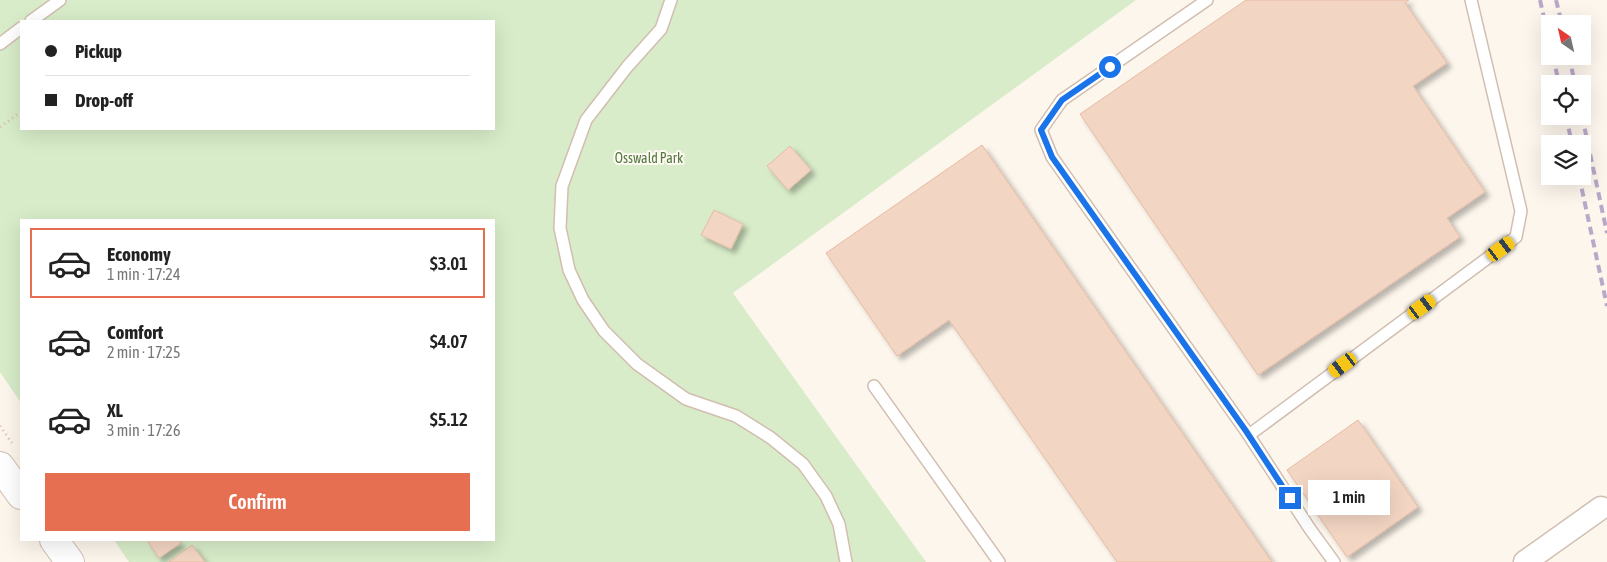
<!DOCTYPE html>
<meta charset="utf-8">
<style>
body{margin:0;font-family:"Asap Condensed",sans-serif;background:#f6f6f6;color:#222;height:100vh;display:flex;flex-direction:column;font-size:19px;white-space:nowrap}
*{box-sizing:border-box;margin:0}
p{font-size:16px;color:#767676}
.icon{flex:none;width:28px;height:28px;fill:none;stroke:currentColor;stroke-width:2;stroke-linecap:round;stroke-linejoin:round}
.map{position:relative;flex:1;overflow:hidden}
.panel{position:absolute;left:20px;top:219px;width:475px;height:322px;display:flex;flex-direction:column;background:#fff;border-radius:0px;box-shadow:0 5px 20px #0002}
.panel>*{flex:none}
.guide{position:absolute;left:20px;top:20px;width:475px;height:110px;border-radius:0px;box-shadow:0 5px 20px #0002;display:grid;align-content:center;height:110px;padding:0 25px;background:#fff}
.needle{width:32px;rotate:326deg}
.controls{position:absolute;left:1541px;top:15px;display:grid;gap:10px}
.controls a{display:grid;place-items:center;width:50px;height:50px;border-radius:0px;background:#fff;box-shadow:0 5px 20px #0002;font-size:25px}
.end{position:absolute;width:22px;height:22px;margin:-11px;border:6px solid #1a73e8;background:#fff;box-shadow:0 0 0 2px #fff}
.from{border-radius:50%}
.bubble{position:absolute;height:35px;border-radius:0px;background:#fff;box-shadow:0 5px 20px #0002;font-size:16px;font-weight:600;line-height:35px;text-align:center}
.car{position:absolute;width:15px;height:30px;margin:-15px -8px;border-radius:6px;box-shadow:0 0 4px 1px #0007;background:linear-gradient(#f5c518 24%,#345 0 40%,#f5c518 0 76%,#345 0 86%,#f5c518 0)}
.guide b{display:flex;align-items:center;gap:18px;height:48px;font-size:19px}
.guide b+b{border-top:1px solid #e0e0e0}
.guide i{width:12px;height:12px;background:#222}
ul{padding:9px 0 0;list-style:none}
li{display:flex;align-items:center;gap:15px;height:70px;margin:0 10px 8px;padding:0 15px;border:2px solid transparent;border-radius:0px}
li div{flex:1}
li b{display:block;font-size:19px}
li em{font-style:normal;font-weight:600}
li.active{border-color:#e76f51}
li>.icon{width:45px;height:45px;stroke-width:1.5}
.action{display:flex;gap:10px;margin-top:auto;padding:10px 25px}
.action a{flex:1;height:58px;border-radius:0px;background:#e76f51;color:#fff;font-size:20px;font-weight:600;line-height:58px;text-align:center}
.map>svg:first-child{display:block}
.green{fill:#d8ecc9;fill-rule:evenodd}
.building{fill:#f3d5c3;stroke:#e6bba3;filter:url(#shadow)}
.lines{fill:none;stroke-linecap:round;stroke-linejoin:round}
.service-casing{stroke:#d1beb0;stroke-width:14}
.minor-casing{stroke:#d1beb0;stroke-width:25}
.tertiary-casing{stroke:#d1beb0;stroke-width:30}
.path{stroke:#d9b8a5;stroke-width:3;stroke-dasharray:1 4;stroke-linecap:butt}
.service{stroke:#fff;stroke-width:11}
.minor{stroke:#fff;stroke-width:22}
.tertiary{stroke:#fff;stroke-width:28}
.rail{stroke:#b9a8c9;stroke-width:4;stroke-dasharray:8 5;stroke-linecap:butt}
.route{stroke:#1a73e8;stroke-width:6}
.labels{text-anchor:middle;stroke-width:4;stroke-linejoin:round;paint-order:stroke}
.park-label{font-size:14px;fill:#537a41;stroke:#fffaf3}
</style>
<div class="map">
<svg width="1607" height="562" viewBox="0 0 1607 562">
<defs>
<filter id="shadow"><feDropShadow dx="4.5" dy="4.5" stdDeviation="2.5" flood-color="#0004"/></filter>
</defs>
<rect width="100%" height="100%" fill="#fdf6ec"/>
<path class="green" d="M 0,0 L 1136,0 L 733,293 L 926,562 L 129,562 L 114,540 L 494,540 L 494,220 L 21,220 L 21,403 L 0,372 ZM 21,21 L 494,21 L 494,129 L 21,129 Z"/>
<path class="building" d="M 1246,0 L 1409,0 L 1405,3 L 1447,63 L 1413,86 L 1485,192 L 1447,218 L 1460,237 L 1258,375 L 1080,114 Z
M 982,145 L 1272,562 L 1117,562 L 949,320 L 897,356 L 826,253 Z
M 790,146 L 811,170 L 788,190 L 767,166 Z
M 714,210 L 743,224 L 731,249 L 701,235 Z
M 1358,420 L 1418,507 L 1347,557 L 1287,470 Z
M 147,540 L 178,540 L 181,543 L 159,558 Z
M 192,545 L 205,562 L 169,562 Z"/>
<g class="lines">
<defs>
<path id="service" d="M 671,0 L 661,29 L 627,67 L 586,120 L 562,186 L 560,228 L 569,270 L 583,300 L 604,331 L 637,364 L 686,399 L 736,416 L 771,438 L 803,464 L 826,496 L 839,524 L 846,562
M 1207,0 L 1062,100 L 1041,130 L 1052,157 L 1246,431 L 1310,529 L 1334,562
M 31,21 L 60,0
M 0,44 L 21,28
M 874,386 L 999,562
M 1249,435 L 1516,237 L 1521,211 L 1471,0"/>
<path id="minor" d="M 1525,562 L 1601,508"/>
<path id="tertiary" d="M 0,466 L 21,495
M 54,540 L 70,562"/>
</defs>
<use href="#service" class="service-casing"/>
<use href="#minor" class="minor-casing"/>
<use href="#tertiary" class="tertiary-casing"/>
<path class="path" d="M 0,127 L 21,112
M 0,426 L 12,443"/>
<use href="#service" class="service"/>
<use href="#minor" class="minor"/>
<use href="#tertiary" class="tertiary"/>
<path class="rail" d="M 1540,0 L 1550,44
M 1556,0 L 1562,24
M 1553,56 L 1559,84
M 1569,56 L 1575,84
M 1566,116 L 1572,144
M 1582,116 L 1607,233
M 1579,176 L 1607,306"/>
</g>
<g class="lines">
<path class="route" d="M 1110,67 L 1062,100 L 1041,130 L 1052,157 L 1246,431 L 1290,498"/>
</g>
<g class="labels">
<g class="park-label">
<text x="649" y="163">Osswald Park</text>
</g>
</g>
</svg>
<div class="controls">
<a><svg class="needle" viewBox="-14 -14 28 28"><path d="M0-13l5 13h-10z" fill="#e53935"/><path d="M0 13l5-13h-10z" fill="#767676"/></svg></a>
<a><svg class="icon" aria-label="locate" viewBox="0 0 24 24"><circle cx="12" cy="12" r="6"/><path d="M12 2v4M12 18v4M2 12h4M18 12h4"/></svg></a>
<a><svg class="icon" aria-label="layers" viewBox="0 0 24 24"><path d="M12 4l9 5-9 5-9-5zM3 14l9 5 9-5"/></svg></a>
</div>
<i class="end from" style="left:1110px;top:67px"></i>
<i class="end" style="left:1290px;top:498px"></i>
<div class="bubble" style="left:1308px;top:480px;width:82px">1 min</div>
<i class="car" style="left:1501px;top:249px;rotate:54deg"></i>
<i class="car" style="left:1422px;top:307px;rotate:54deg"></i>
<i class="car" style="left:1343px;top:365px;rotate:234deg"></i>
<div class="guide">
<b><i class="from"></i>Pickup</b>
<b><i></i>Drop-off</b>
</div>
<section class="panel">
<ul>
<li class="active"><svg class="icon" aria-label="car" viewBox="0 0 24 24"><path d="M5 17H2v-5l4-1 3-4h7l3 4 3 1v5h-3M9 17h6M6 11h13"/><circle cx="7" cy="17" r="2"/><circle cx="17" cy="17" r="2"/></svg><div><b>Economy</b><p>1 min · 17:24</p></div><em>$3.01</em></li>
<li><svg class="icon" aria-label="car" viewBox="0 0 24 24"><path d="M5 17H2v-5l4-1 3-4h7l3 4 3 1v5h-3M9 17h6M6 11h13"/><circle cx="7" cy="17" r="2"/><circle cx="17" cy="17" r="2"/></svg><div><b>Comfort</b><p>2 min · 17:25</p></div><em>$4.07</em></li>
<li><svg class="icon" aria-label="car" viewBox="0 0 24 24"><path d="M5 17H2v-5l4-1 3-4h7l3 4 3 1v5h-3M9 17h6M6 11h13"/><circle cx="7" cy="17" r="2"/><circle cx="17" cy="17" r="2"/></svg><div><b>XL</b><p>3 min · 17:26</p></div><em>$5.12</em></li>
</ul>
<div class="action"><a>Confirm</a></div>
</section>
</div>
